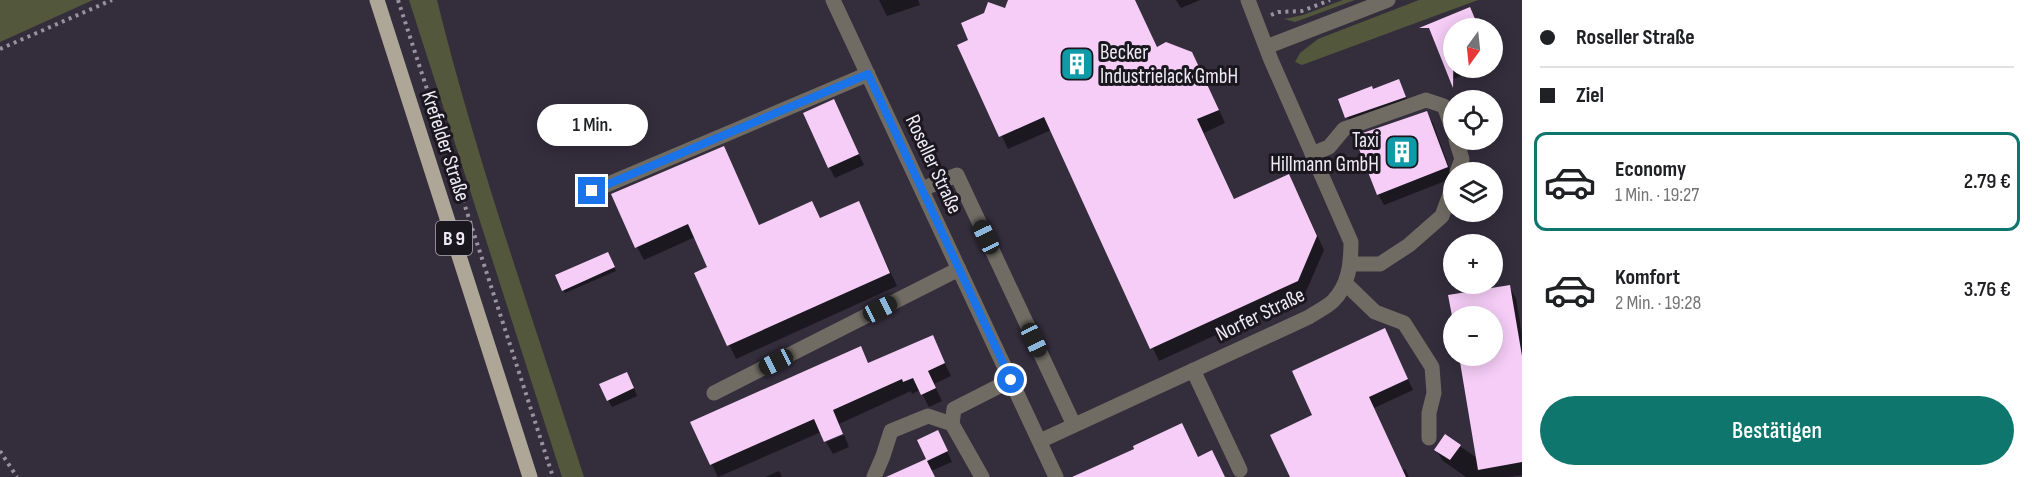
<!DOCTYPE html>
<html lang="de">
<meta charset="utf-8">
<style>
body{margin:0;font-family:"Sofia Sans Condensed",sans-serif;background:#f2f2f2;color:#202124;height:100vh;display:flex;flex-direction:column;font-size:22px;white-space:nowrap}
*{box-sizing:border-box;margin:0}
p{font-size:20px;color:#757577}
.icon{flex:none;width:33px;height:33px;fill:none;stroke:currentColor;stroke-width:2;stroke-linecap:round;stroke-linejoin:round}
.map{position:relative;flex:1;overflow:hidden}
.details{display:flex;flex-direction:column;background:#fff;width:510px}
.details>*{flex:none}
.top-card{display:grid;align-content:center;height:132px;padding:0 18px;background:#fff}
.needle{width:39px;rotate:195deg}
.controls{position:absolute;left:1443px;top:18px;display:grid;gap:12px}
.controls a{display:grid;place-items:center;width:60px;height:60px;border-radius:50%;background:#fff;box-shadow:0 3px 15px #0003;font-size:30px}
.end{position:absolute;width:27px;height:27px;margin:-14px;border:8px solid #1a73e8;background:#fff;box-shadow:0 0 0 3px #fff}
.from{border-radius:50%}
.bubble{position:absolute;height:42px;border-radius:21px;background:#fff;box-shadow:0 3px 15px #0003;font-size:20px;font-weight:600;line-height:42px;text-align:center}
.car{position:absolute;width:18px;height:36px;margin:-18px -9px;border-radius:8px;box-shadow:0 0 4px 2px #0007;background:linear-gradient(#222 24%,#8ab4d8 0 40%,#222 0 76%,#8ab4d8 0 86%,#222 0)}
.top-card b{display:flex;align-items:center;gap:21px;height:57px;font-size:22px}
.top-card b+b{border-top:2px solid #e0e0e0}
.top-card i{width:15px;height:15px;background:#202124}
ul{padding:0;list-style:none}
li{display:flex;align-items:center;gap:18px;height:99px;margin:0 12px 9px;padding:0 6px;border:3px solid transparent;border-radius:12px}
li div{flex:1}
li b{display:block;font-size:22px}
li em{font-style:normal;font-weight:600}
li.on{border-color:#0f766e}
li>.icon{width:54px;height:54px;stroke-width:1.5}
.cta{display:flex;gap:12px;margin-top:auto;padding:12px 18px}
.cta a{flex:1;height:69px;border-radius:36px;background:#0f766e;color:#fff;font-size:24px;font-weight:600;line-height:69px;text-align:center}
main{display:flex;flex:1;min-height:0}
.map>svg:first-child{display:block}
.green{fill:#53583c}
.shadow{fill:#0007}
.building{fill:#f5cdf7}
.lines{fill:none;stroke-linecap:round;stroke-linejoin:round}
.path{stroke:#99939f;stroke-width:4;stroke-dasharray:3 4.5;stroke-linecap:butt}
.minor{stroke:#706c64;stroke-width:15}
.major{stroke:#aea696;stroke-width:15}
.route{stroke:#1a73e8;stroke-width:8}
.labels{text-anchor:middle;stroke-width:6;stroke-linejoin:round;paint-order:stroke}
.shield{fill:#1a171e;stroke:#afabb4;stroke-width:1.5}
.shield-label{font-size:20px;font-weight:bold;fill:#efeaf4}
.poi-label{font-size:21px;fill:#efeaf4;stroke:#1a171e;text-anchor:start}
.street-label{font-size:21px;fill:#efeaf4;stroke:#1a171e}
</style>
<main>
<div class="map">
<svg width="1522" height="477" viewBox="0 0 1522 477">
<rect width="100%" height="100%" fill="#342d3c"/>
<path class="green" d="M 0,0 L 93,0 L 0,42 Z
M 409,0 L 437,0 C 477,162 533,319 584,477 L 562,477 Z
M 1343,0 L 1355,0 L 1295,22 L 1284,19 L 1303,15 Z
M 1419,0 L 1478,0 L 1302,65 L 1295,62 L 1300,53 L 1318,39 Z"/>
<path class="shadow" d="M 879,0 L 918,0 L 920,5 L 887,16 Z
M 1010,0 L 1135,0 L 1157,48 L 1199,67 L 1225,123 L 1204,133 L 1235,201 L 1296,189 L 1324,250 L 1305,294 L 1159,361 L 1051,130 L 1008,149 L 959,46 L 970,41 L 1006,10 Z
M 1176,0 L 1200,0 L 1181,8 Z
M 1470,9 L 1480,28 L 1454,28 L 1454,68 L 1482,68 L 1453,79 L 1429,25 Z
M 1402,88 L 1409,104 L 1351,125 L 1340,100 L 1373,91 Z
M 834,101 L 864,165 L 835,178 L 829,167 Z
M 1426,112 L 1433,123 L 1453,178 L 1384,205 L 1378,194 Z
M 723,148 L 760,226 L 812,203 L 821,220 L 858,203 L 897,286 L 736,359 L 696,273 L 709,267 L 695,237 L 644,260 L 637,247 Z
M 608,254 L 616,271 L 565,293 L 557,276 Z
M 1509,286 L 1516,298 L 1522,335 L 1522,475 L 1508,477 L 1466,477 L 1443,461 L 1436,450 L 1445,436 L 1477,458 L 1460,356 L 1492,356 L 1492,316 L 1454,318 L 1450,296 Z
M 932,337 L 951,376 L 934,384 L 942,401 L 929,407 L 920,390 L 912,394 L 911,391 L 839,424 L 842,432 L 825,440 L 821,432 L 718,477 L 692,423 L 860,348 L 869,365 Z
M 1390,341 L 1413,390 L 1374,408 L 1403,470 L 1405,469 L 1409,477 L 1291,477 L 1314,416 Z
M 631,381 L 637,396 L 612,407 L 608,400 Z
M 844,435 L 849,447 L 833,454 L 826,442 Z
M 943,442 L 952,462 L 931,471 L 934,477 L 917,477 L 912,467 L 928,460 Z
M 779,471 L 782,477 L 765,477 Z"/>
<path class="building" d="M 1008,0 L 1135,0 L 1157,47 L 1166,42 L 1192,52 L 1219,110 L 1197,119 L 1234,199 L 1289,174 L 1317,236 L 1298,281 L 1150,349 L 1044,117 L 999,137 L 957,45 L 968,40 L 961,23 L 984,13 L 988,2 L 1005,8 Z
M 1470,7 L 1479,28 L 1454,28 L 1453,88 L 1429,28 L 1419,28 Z
M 1399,79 L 1406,97 L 1345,118 L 1338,99 L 1372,86 L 1373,89 Z
M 834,99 L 859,154 L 828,168 L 803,113 Z
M 1427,111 L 1448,167 L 1377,195 L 1354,136 Z
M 724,146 L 759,225 L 812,201 L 820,218 L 859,201 L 890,273 L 727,346 L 694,273 L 707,267 L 688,224 L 635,248 L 611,194 Z
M 608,252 L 615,267 L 562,291 L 555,275 Z
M 1510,285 L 1522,356 L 1522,462 L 1478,470 L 1459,356 L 1492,356 L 1492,316 L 1452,316 L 1448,295 Z
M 1385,328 L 1408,379 L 1369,397 L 1406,477 L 1290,477 L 1270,435 L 1312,415 L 1292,371 Z
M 933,335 L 945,363 L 928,371 L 936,388 L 921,395 L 913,378 L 903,382 L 902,379 L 833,410 L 843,434 L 824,442 L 814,419 L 710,465 L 690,422 L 861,346 L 868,363 Z
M 627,372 L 634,388 L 607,401 L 599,384 Z
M 1182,423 L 1198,457 L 1212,450 L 1225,477 L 1072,477 L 1134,449 L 1133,446 Z
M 938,430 L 948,451 L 927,461 L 935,477 L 886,477 L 926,459 L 917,440 Z
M 1445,434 L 1461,445 L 1450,460 L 1434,450 Z"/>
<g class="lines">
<path class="path" d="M 398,0 L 553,477
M 1271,15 L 1278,12 L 1302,11 L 1330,0
M 0,49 L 112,0
M 0,451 L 17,477"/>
<path class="minor" d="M 833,0 L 1056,477
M 1266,47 L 1388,0
M 1456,140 L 1462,159 L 1457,172
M 1312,154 L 1329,147 L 1344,129 L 1426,100 L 1444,106 L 1454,133
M 922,189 L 957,175 L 1074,425
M 592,191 L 868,74
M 1351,264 L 1380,264 L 1409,245 L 1442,216 L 1454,183
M 1345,283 L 1375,312 L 1404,323 L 1432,367 L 1434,393 L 1429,413 L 1429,438
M 1193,370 L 1240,470
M 714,393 L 959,269
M 1040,441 L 1309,317 C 1316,312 1327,307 1333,301 C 1349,285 1351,263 1351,242 L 1271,60 L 1248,0
M 874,477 L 883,456 L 891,431 L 928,416 L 952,424
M 982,477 L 952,424 L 954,409 L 1011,380"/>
<path class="major" d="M 377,0 L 530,477"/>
</g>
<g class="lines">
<path class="route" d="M 592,191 L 868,74 L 1011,380"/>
</g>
<defs>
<symbol id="building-square" viewBox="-11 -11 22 22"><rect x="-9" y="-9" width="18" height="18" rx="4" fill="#0f9aa8" stroke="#1a171e"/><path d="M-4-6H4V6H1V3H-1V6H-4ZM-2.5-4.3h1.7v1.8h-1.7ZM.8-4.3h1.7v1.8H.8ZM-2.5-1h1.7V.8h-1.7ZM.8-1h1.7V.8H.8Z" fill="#fff"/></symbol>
</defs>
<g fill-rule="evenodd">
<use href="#building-square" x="1058" y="45" width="38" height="38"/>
<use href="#building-square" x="1383" y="133" width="38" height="38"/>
</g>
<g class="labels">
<rect class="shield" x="436" y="221" width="36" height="34" rx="4.5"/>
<g class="shield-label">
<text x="454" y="245">B 9</text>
</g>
<g class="poi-label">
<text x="1100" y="59">Becker<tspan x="1100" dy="24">Industrielack GmbH</tspan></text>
<text x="1379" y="147" text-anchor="end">Taxi<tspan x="1379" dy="24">Hillmann GmbH</tspan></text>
</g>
<g class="street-label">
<text transform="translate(446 146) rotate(72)" y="7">Krefelder Straße</text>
<text transform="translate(934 164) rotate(65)" y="7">Roseller Straße</text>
<text transform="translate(1260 314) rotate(-26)" y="7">Norfer Straße</text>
</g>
</g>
</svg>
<div class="controls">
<a><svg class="needle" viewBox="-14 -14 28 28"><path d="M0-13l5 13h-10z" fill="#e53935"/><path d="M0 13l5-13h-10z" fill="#757577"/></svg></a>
<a><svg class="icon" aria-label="locate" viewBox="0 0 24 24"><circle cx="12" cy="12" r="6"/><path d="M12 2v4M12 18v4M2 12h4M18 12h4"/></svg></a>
<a><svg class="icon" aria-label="layers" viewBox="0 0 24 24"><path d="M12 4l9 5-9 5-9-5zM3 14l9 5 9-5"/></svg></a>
<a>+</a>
<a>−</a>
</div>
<i class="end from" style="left:1011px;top:380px"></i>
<i class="end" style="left:592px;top:191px"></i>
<div class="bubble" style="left:537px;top:104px;width:111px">1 Min.</div>
<i class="car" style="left:986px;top:237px;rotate:335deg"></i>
<i class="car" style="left:880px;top:309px;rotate:63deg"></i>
<i class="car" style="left:1034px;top:340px;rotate:155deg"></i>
<i class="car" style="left:776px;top:362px;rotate:243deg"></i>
</div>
<section class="details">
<div class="top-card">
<b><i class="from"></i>Roseller Straße</b>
<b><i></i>Ziel</b>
</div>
<ul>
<li class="on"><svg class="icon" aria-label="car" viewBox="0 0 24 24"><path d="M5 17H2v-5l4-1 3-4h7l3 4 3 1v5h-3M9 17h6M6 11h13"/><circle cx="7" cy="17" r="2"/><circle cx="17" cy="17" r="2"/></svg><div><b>Economy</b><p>1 Min. · 19:27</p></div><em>2.79 €</em></li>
<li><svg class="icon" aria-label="car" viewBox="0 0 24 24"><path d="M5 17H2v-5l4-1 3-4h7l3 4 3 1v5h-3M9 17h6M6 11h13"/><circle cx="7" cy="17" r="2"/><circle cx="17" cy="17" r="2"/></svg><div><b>Komfort</b><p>2 Min. · 19:28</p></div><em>3.76 €</em></li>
</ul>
<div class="cta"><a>Bestätigen</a></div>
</section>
</main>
